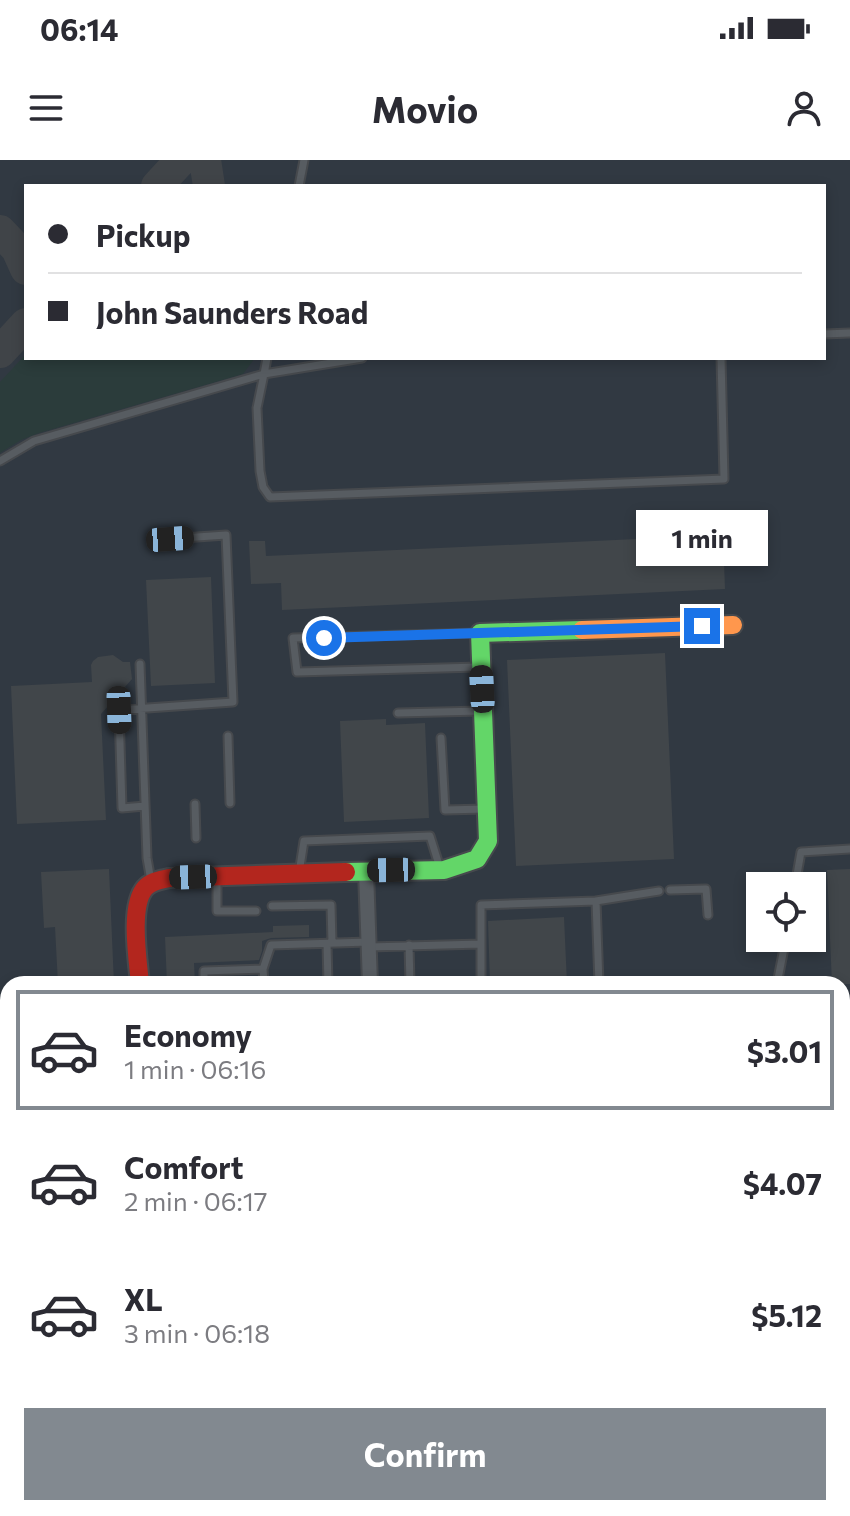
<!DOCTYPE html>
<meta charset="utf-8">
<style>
body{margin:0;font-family:Commissioner,sans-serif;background:#f7f7f7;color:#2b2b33;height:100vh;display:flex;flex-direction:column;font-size:30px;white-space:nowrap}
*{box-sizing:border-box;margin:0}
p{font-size:26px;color:#7c7c81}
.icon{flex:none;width:44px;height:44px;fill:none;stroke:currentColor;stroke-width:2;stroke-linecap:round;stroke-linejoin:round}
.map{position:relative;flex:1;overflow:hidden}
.details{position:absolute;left:0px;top:816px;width:850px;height:540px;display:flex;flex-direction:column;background:#fff;border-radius:24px 24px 0 0;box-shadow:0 4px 12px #0003}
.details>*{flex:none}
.hud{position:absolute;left:24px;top:24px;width:802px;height:176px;border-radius:0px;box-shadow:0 4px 12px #0003;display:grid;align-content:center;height:176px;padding:0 24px;background:#fff}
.tools{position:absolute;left:746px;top:712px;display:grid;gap:16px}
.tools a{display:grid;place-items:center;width:80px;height:80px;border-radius:0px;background:#fff;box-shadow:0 4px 12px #0003;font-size:40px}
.end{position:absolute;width:36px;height:36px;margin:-18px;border:10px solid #1a73e8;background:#fff;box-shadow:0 0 0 4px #fff}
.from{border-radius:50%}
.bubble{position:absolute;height:56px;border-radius:0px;background:#fff;box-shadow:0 4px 12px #0003;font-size:26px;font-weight:700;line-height:56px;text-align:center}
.car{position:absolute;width:24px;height:48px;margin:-24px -12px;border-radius:10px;box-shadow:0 0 6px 2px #0007;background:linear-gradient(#222 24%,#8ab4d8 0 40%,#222 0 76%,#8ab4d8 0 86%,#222 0)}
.hud b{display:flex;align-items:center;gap:28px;height:76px;font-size:30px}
.hud b+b{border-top:2px solid #e1e1e2}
.hud i{width:20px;height:20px;background:#2b2b33}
ul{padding:14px 0 0;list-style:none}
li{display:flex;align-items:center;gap:24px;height:120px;margin:0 16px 12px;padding:0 8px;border:4px solid transparent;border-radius:0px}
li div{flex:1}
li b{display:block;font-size:30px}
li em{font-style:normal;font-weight:700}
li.on{border-color:#828990}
li>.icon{width:72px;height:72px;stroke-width:1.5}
.primary-button{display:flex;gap:16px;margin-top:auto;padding:16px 24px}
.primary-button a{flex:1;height:92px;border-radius:0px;background:#828990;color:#fff;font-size:32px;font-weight:700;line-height:92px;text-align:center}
.status{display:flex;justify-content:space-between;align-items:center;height:56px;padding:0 40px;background:#fff;direction:ltr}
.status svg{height:22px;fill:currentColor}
header{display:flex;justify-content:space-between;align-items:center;height:104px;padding:0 24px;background:#fff;font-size:36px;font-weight:700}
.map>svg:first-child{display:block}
.airport{fill:#313942;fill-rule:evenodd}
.grass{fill:#2b3c3b}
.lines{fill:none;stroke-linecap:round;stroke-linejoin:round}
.taxiway{stroke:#404448;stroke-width:32}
.building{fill:#41464a}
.lane-casing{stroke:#46494d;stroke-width:11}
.street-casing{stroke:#46494d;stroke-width:18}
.fast-casing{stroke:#46494d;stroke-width:22}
.slow-casing{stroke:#46494d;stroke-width:22}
.jam-casing{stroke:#46494d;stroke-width:22}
.lane{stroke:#575c61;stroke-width:7}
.street{stroke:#575c61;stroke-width:14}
.fast{stroke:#63d668;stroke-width:18}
.slow{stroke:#ff974d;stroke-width:18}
.jam{stroke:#b3261e;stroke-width:18}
.route{stroke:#1a73e8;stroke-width:10}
</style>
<div class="status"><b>06:14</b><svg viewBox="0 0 49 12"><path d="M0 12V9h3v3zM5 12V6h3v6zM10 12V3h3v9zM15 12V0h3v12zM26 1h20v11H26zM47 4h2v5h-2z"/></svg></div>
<header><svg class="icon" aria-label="menu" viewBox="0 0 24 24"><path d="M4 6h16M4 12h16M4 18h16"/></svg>Movio<svg class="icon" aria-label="person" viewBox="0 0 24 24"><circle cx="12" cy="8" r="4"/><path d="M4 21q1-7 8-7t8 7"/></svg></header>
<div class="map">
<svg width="850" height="1356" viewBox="0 0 850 1356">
<rect width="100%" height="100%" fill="#282d32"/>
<path class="airport" d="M 0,0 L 850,0 L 850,1116 L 842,1115 L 842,824 L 8,824 L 8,1232 L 0,1234 ZM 26,26 L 824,26 L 824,198 L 26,198 ZM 760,726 L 812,726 L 812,778 L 760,778 Z"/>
<path class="grass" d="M 26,194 L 26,198 L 255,198 L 243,214 L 39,273 L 21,280 L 0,293 L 0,222 Z"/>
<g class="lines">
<path class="taxiway" d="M 205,0 L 209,26
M 157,26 L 181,0
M 0,71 L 17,89 L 26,109
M 0,192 L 26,164"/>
</g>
<path class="building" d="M 723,375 L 725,429 L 282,450 L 281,423 L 251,424 L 249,381 L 265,381 L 266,396 Z
M 211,417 L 215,523 L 151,526 L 146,420 Z
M 665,493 L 674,699 L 516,706 L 507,500 Z
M 113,495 L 123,502 L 130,502 L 132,519 L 101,554 L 106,660 L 17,664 L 11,526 L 92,522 L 91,505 L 93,501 L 98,497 Z
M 386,559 L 386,565 L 425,563 L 429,658 L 344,662 L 340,561 Z
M 109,709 L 114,824 L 58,824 L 55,767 L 44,768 L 41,712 Z
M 850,709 L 850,824 L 832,824 L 827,710 Z
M 564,757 L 567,824 L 490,824 L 488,761 Z
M 309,765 L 309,777 L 271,778 L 262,781 L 262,791 L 259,800 L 194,803 L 195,824 L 167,824 L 165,777 L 273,772 L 273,766 Z"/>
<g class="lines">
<defs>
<path id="lane" d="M 299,26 L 304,0
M 824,174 L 850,173
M 362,198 L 264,214 L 257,248 L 260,311 L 263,327 L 270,337 L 724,319 L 721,198
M 0,301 L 34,281 L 264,214 L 267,198
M 477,473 L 293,478 L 297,512 L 478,507
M 140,504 L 147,698 L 151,721
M 398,553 L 480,551
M 228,576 L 230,643
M 441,578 L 445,650 L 485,649
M 195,644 L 196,678
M 145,646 L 122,648 L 119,550 L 233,542 L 226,375 L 154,380
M 299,713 L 304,681 L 430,676 L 440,708
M 217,718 L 217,751 L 256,751
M 795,726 L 801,692 L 850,689
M 670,730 L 706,729 L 708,755
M 596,741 L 659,731
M 272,746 L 331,745 L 332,783
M 327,784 L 328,824
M 481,784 L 481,745 L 596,741 L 599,824
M 409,785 L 410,824
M 369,787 L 481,784 L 481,824
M 204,824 L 204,811 L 263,809
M 264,824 L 263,809 L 271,785 L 369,782
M 777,824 L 786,778
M 842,978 L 850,978
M 842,1083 L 850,1084
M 0,1134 L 8,1141
M 842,1159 L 850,1160
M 842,1175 L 850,1171
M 842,1212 L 850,1210
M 0,1295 L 8,1295
M 369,1348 L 375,1356
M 462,1348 L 462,1356
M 503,1356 L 517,1348"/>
<path id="street" d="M 366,711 L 370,824
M 0,1026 L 8,1024
M 328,1348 L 334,1356"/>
<path id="fast" d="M 346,712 L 444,710 L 477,699 L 488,681 L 480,473 L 582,470
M 764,1356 L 777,1348"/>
<path id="slow" d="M 582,470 L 733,465
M 842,1132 L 850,1133
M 842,1270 L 850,1267
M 842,1304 L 850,1298
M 659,1356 L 674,1348"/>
<path id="jam" d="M 140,824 C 138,801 129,746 145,728 C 151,721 161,720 169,718 L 346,712
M 0,1256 L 8,1254
M 808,1356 L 826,1348"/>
</defs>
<use href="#lane" class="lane-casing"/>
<use href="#street" class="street-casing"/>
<use href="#fast" class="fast-casing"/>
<use href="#slow" class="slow-casing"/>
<use href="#jam" class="jam-casing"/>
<use href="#lane" class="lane"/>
<use href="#street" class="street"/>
<use href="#fast" class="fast"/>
<use href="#slow" class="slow"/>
<use href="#jam" class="jam"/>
</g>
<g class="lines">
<path class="route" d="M 324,478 L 702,466"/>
</g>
</svg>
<div class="tools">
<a><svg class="icon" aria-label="locate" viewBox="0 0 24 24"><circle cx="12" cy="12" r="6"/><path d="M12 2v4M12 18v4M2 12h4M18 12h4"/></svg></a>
</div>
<i class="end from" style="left:324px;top:478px"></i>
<i class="end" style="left:702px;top:466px"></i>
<div class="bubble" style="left:636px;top:350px;width:132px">1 min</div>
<i class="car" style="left:170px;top:379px;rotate:86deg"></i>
<i class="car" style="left:482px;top:529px;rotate:357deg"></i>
<i class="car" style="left:119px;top:550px;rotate:178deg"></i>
<i class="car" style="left:391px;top:710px;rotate:269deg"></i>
<i class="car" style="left:193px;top:717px;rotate:268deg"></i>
<div class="hud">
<b><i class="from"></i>Pickup</b>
<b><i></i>John Saunders Road</b>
</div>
<section class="details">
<ul>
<li class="on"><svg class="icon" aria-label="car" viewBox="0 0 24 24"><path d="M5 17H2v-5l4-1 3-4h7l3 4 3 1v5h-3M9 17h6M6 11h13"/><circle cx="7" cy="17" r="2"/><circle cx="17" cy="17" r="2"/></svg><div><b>Economy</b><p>1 min · 06:16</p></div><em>$3.01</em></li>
<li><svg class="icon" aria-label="car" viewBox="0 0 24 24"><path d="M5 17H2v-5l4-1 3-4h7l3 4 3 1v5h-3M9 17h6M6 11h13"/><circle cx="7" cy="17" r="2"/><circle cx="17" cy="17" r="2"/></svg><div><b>Comfort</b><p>2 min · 06:17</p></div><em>$4.07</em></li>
<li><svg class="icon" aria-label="car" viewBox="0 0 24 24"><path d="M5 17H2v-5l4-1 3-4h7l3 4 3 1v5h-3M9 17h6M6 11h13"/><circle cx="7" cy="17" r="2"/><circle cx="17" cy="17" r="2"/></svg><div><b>XL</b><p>3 min · 06:18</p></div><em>$5.12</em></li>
</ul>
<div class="primary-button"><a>Confirm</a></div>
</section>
</div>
